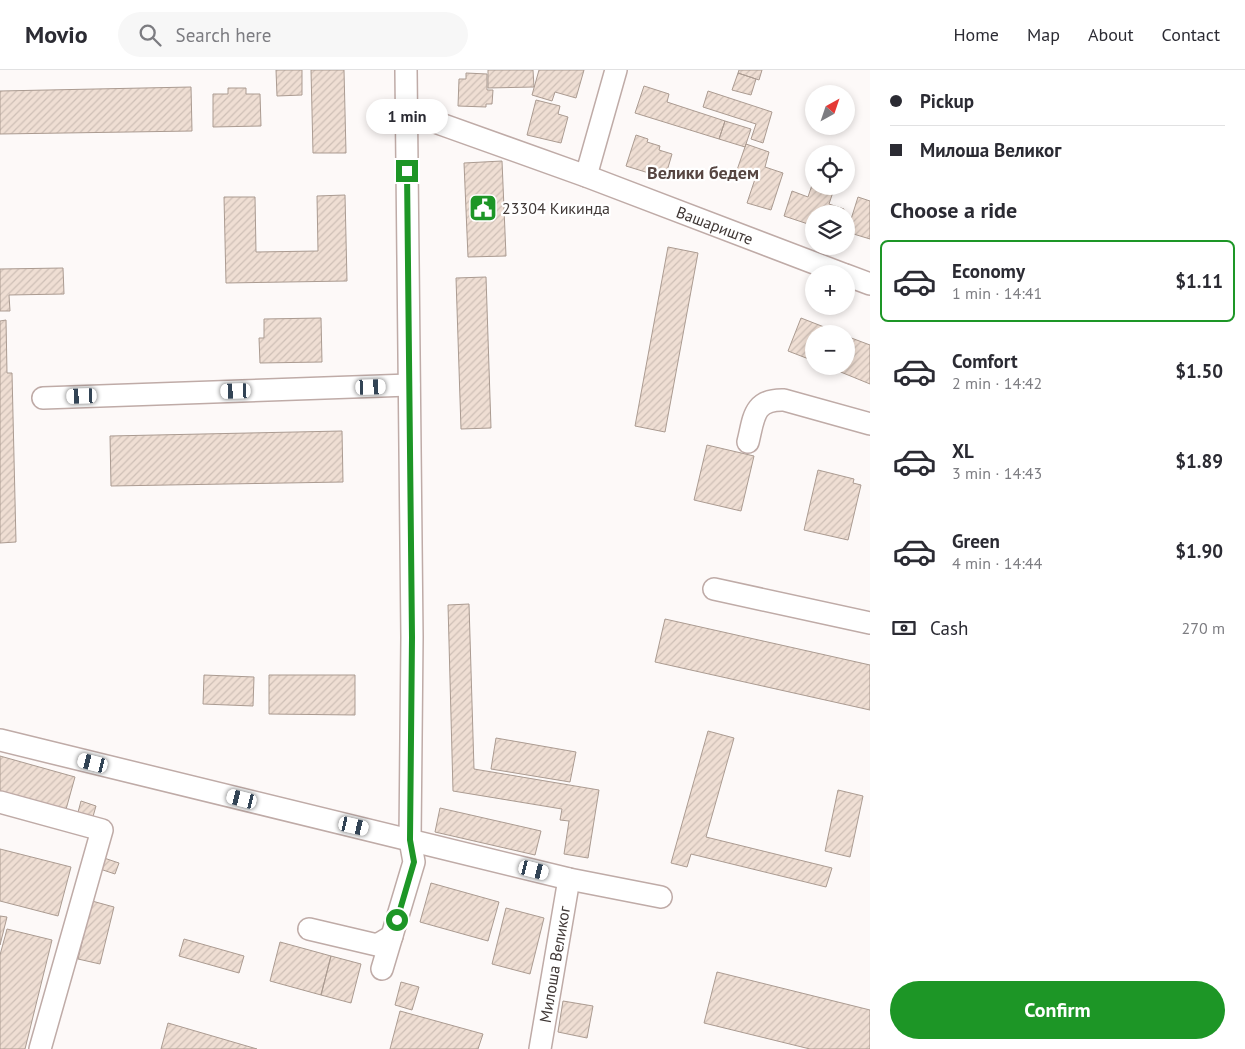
<!DOCTYPE html>
<meta charset="utf-8">
<style>
body{margin:0;font-family:"PT Sans",sans-serif;background:#f7f7f7;color:#2b2b33;height:100vh;display:flex;flex-direction:column;font-size:19px;white-space:nowrap}
*{box-sizing:border-box;margin:0}
p{font-size:16px;color:#7c7c81}
.icon{flex:none;width:28px;height:28px;fill:none;stroke:currentColor;stroke-width:2;stroke-linecap:round;stroke-linejoin:round}
.map{position:relative;flex:1;overflow:hidden}
.sheet{display:flex;flex-direction:column;background:#fff;width:375px}
.sheet>*{flex:none}
.guide{display:grid;align-content:center;height:110px;padding:0 20px;background:#fff}
.needle{width:32px;rotate:40deg}
.buttons{position:absolute;left:805px;top:15px;display:grid;gap:10px}
.buttons a{display:grid;place-items:center;width:50px;height:50px;border-radius:50%;background:#fff;box-shadow:0 2px 8px #0003;font-size:25px}
.end{position:absolute;width:22px;height:22px;margin:-11px;border:6px solid #1d9626;background:#fff;box-shadow:0 0 0 2px #fff}
.from{border-radius:50%}
.bubble{position:absolute;height:35px;border-radius:18px;background:#fff;box-shadow:0 2px 8px #0003;font-size:16px;font-weight:600;line-height:35px;text-align:center}
.car{position:absolute;width:15px;height:30px;margin:-15px -8px;border-radius:6px;box-shadow:0 0 4px 1px #0007;background:linear-gradient(#fff 24%,#345 0 40%,#fff 0 76%,#345 0 86%,#fff 0)}
.guide b{display:flex;align-items:center;gap:18px;height:48px;font-size:19px}
.guide b+b{border-top:1px solid #e1e1e2}
.guide i{width:12px;height:12px;background:#2b2b33}
ul{padding:0;list-style:none}
li{display:flex;align-items:center;gap:15px;height:82px;margin:0 10px 8px;padding:0 10px;border:2px solid transparent;border-radius:8px}
li div{flex:1}
li b{display:block;font-size:19px}
li em{font-style:normal;font-weight:600}
li.current{border-color:#1d9626}
li>.icon{width:45px;height:45px;stroke-width:1.5}
h2{padding:0 20px;font-size:22px;line-height:60px}
.pay{display:flex;align-items:center;gap:12px;height:55px;padding:0 20px;font-size:19px}
.pay p{margin-inline-start:auto}
.primary-button{display:flex;gap:10px;margin-top:auto;padding:10px 20px}
.primary-button a{flex:1;height:58px;border-radius:30px;background:#1d9626;color:#fff;font-size:20px;font-weight:600;line-height:58px;text-align:center}
header{display:flex;align-items:center;gap:30px;box-sizing:border-box;height:70px;padding:0 25px;background:#fff;border-bottom:1px solid #e1e1e2}
header strong{font-size:24px}
nav{display:flex;gap:28px;margin-inline-start:auto;font-size:18px}
.search{width:350px;height:45px;background:#f7f7f7;display:flex;align-items:center;gap:12px;box-sizing:border-box;padding:0 18px;border-radius:28px;color:#7c7c81;font-size:19px}
main{display:flex;flex:1;min-height:0}
.map>svg:first-child{display:block}
.building{fill:url(#building-hatch);stroke:#ab9b91}
.lines{fill:none;stroke-linecap:round;stroke-linejoin:round}
.minor-casing{stroke:#bfaba7;stroke-width:24}
.minor{stroke:#fff;stroke-width:21}
.route{stroke:#1d9626;stroke-width:6}
.labels{text-anchor:middle;stroke-width:4.5;stroke-linejoin:round;paint-order:stroke}
.poi-label{font-size:16px;fill:#403836;stroke:#fff;text-anchor:start}
.street-label{font-size:16px;fill:#403836;stroke:#fff}
.neighbourhood-label{font-size:18px;font-weight:bold;fill:#574642;stroke:#fff}
</style>
<header>
<strong>Movio</strong>
<div class="search"><svg class="icon" aria-label="search" viewBox="0 0 24 24"><circle cx="10" cy="10" r="6"/><path d="M15 15l6 6"/></svg>Search here</div>
<nav><a>Home</a><a>Map</a><a>About</a><a>Contact</a></nav>
</header>
<main>
<div class="map">
<svg width="870" height="979" viewBox="0 0 870 979">
<defs>
<pattern id="building-hatch" width="6" height="6" patternUnits="userSpaceOnUse" patternTransform="scale(1.25)"><rect width="6" height="6" fill="#efded3"/><path d="M-1 1l2-2M0 6l6-6M5 7l2-2" fill="none" stroke="#cebfb6"/></pattern>
</defs>
<rect width="100%" height="100%" fill="#fdf9f8"/>
<path class="building" d="M 276,0 L 302,0 L 302,25 L 277,26 Z
M 311,0 L 344,0 L 346,83 L 313,83 Z
M 488,0 L 533,0 L 534,17 L 488,18 Z
M 539,0 L 584,0 L 576,28 L 555,22 L 552,31 L 532,25 Z
M 739,0 L 762,0 L 759,10 L 738,3 Z
M 466,3 L 487,4 L 487,20 L 493,20 L 492,34 L 486,34 L 486,37 L 458,36 L 459,9 L 466,9 Z
M 738,3 L 756,9 L 751,25 L 732,20 Z
M 644,16 L 669,24 L 667,32 L 725,51 L 719,69 L 635,43 Z
M 191,17 L 192,61 L 0,64 L 0,21 Z
M 228,18 L 246,18 L 246,24 L 260,24 L 261,56 L 213,57 L 213,24 L 228,24 Z
M 708,21 L 772,42 L 763,73 L 751,69 L 756,54 L 703,37 Z
M 536,30 L 560,36 L 558,44 L 568,47 L 561,73 L 527,65 Z
M 725,51 L 751,59 L 745,77 L 719,69 Z
M 636,65 L 648,69 L 647,72 L 660,76 L 659,80 L 672,84 L 665,108 L 626,96 Z
M 746,74 L 769,82 L 765,97 L 783,103 L 771,140 L 747,133 L 756,106 L 737,100 Z
M 502,91 L 506,186 L 468,187 L 464,93 Z
M 814,109 L 814,116 L 835,116 L 829,134 L 844,139 L 842,144 L 814,144 L 814,156 L 784,146 L 792,121 L 808,127 Z
M 345,125 L 347,211 L 226,213 L 224,127 L 255,127 L 256,182 L 318,181 L 317,126 Z
M 858,127 L 870,131 L 870,169 L 847,162 Z
M 668,177 L 698,183 L 665,362 L 635,356 Z
M 63,198 L 64,224 L 9,225 L 10,241 L 0,241 L 0,199 Z
M 486,207 L 491,358 L 461,359 L 456,208 Z
M 321,248 L 322,292 L 260,293 L 259,268 L 264,268 L 264,249 Z
M 801,248 L 842,264 L 814,264 L 814,291 L 788,281 Z
M 6,250 L 7,303 L 12,303 L 16,472 L 0,473 L 0,251 Z
M 846,266 L 870,275 L 870,314 L 826,296 L 846,296 Z
M 342,361 L 343,412 L 111,416 L 110,366 Z
M 707,375 L 754,386 L 741,441 L 694,430 Z
M 818,400 L 854,409 L 853,413 L 861,415 L 848,470 L 804,460 Z
M 469,534 L 474,699 L 599,720 L 588,788 L 564,784 L 569,751 L 560,750 L 562,739 L 453,721 L 448,535 Z
M 665,549 L 870,595 L 870,640 L 655,592 Z
M 204,605 L 254,607 L 253,636 L 203,634 Z
M 269,605 L 355,605 L 355,645 L 269,644 Z
M 708,661 L 734,668 L 706,767 L 832,798 L 826,817 L 691,784 L 687,797 L 671,793 Z
M 496,668 L 576,682 L 570,712 L 491,699 Z
M 0,686 L 75,707 L 65,743 L 0,725 Z
M 838,720 L 863,726 L 850,787 L 825,781 Z
M 81,731 L 96,736 L 92,750 L 77,746 Z
M 440,738 L 541,761 L 535,785 L 435,762 Z
M 0,779 L 71,797 L 58,846 L 0,831 Z
M 104,788 L 119,793 L 115,804 L 100,799 Z
M 431,813 L 499,832 L 488,871 L 420,852 Z
M 92,831 L 114,837 L 100,894 L 78,889 Z
M 506,838 L 544,848 L 530,904 L 492,894 Z
M 0,846 L 7,847 L 0,875 Z
M 7,859 L 52,870 L 25,979 L 0,979 L 0,885 Z
M 184,869 L 244,886 L 239,903 L 179,886 Z
M 280,872 L 331,886 L 321,925 L 270,911 Z
M 331,886 L 361,894 L 351,933 L 321,925 Z
M 717,902 L 870,940 L 870,979 L 810,979 L 704,953 Z
M 401,912 L 419,917 L 412,940 L 395,935 Z
M 563,931 L 593,936 L 587,968 L 558,962 Z
M 400,941 L 483,964 L 478,979 L 390,979 Z
M 168,953 L 257,979 L 161,979 Z"/>
<g class="lines">
<defs>
<g id="minor">
<path id="s1" d="M 407,42 L 586,106 L 843,204"/>
<path d="M 586,106 L 616,0"/>
<path d="M 846,205 L 870,214"/>
<path d="M 43,328 L 409,315"/>
<path d="M 748,372 C 754,348 753,329 784,330 L 870,354"/>
<path d="M 714,519 L 870,553"/>
<path d="M 0,670 L 569,809 L 661,827"/>
<path d="M 0,732 L 102,760 L 40,979"/>
<path d="M 309,859 L 377,875 L 392,866"/>
<path d="M 382,899 L 414,792 L 410,770 L 412,567 L 406,0"/>
<path id="s2" d="M 540,979 L 569,809"/>
</g>
</defs>
<use href="#minor" class="minor-casing"/>
<use href="#minor" class="minor"/>
</g>
<g class="lines">
<path class="route" d="M 397,850 L 414,792 L 410,770 L 412,567 L 407,101"/>
</g>
<defs>
<symbol id="civic-square" viewBox="-11 -11 22 22"><rect x="-9" y="-9" width="18" height="18" rx="4" fill="#1d9626" stroke="#fff"/><path d="M-.6-6.5H3V-4.5H.6V-3L4-1V1h2V6H-6V1h2V-1L-.6-3ZM-1.2 2.5V6h2.4V2.5Z" fill="#fff"/></symbol>
</defs>
<g fill-rule="evenodd">
<use href="#civic-square" x="467" y="122" width="32" height="32"/>
</g>
<g class="labels">
<g class="poi-label">
<text x="502" y="144">23304 Кикинда</text>
</g>
<g class="street-label">
<text dy="6" stroke="none"><textPath href="#s1" startOffset="328">Вашариште</textPath></text>
<text dy="6" stroke="none"><textPath href="#s2" startOffset="86">Милоша Великог</textPath></text>
</g>
<g class="neighbourhood-label">
<text x="703" y="109">Велики бедем</text>
</g>
</g>
</svg>
<div class="buttons">
<a><svg class="needle" viewBox="-14 -14 28 28"><path d="M0-13l5 13h-10z" fill="#e53935"/><path d="M0 13l5-13h-10z" fill="#7c7c81"/></svg></a>
<a><svg class="icon" aria-label="locate" viewBox="0 0 24 24"><circle cx="12" cy="12" r="6"/><path d="M12 2v4M12 18v4M2 12h4M18 12h4"/></svg></a>
<a><svg class="icon" aria-label="layers" viewBox="0 0 24 24"><path d="M12 4l9 5-9 5-9-5zM3 14l9 5 9-5"/></svg></a>
<a>+</a>
<a>−</a>
</div>
<i class="end from" style="left:397px;top:850px"></i>
<i class="end" style="left:407px;top:101px"></i>
<div class="bubble" style="left:366px;top:29px;width:82px">1 min</div>
<i class="car" style="left:371px;top:317px;rotate:88deg"></i>
<i class="car" style="left:236px;top:321px;rotate:268deg"></i>
<i class="car" style="left:82px;top:326px;rotate:268deg"></i>
<i class="car" style="left:93px;top:693px;rotate:284deg"></i>
<i class="car" style="left:242px;top:729px;rotate:284deg"></i>
<i class="car" style="left:354px;top:756px;rotate:103deg"></i>
<i class="car" style="left:534px;top:800px;rotate:104deg"></i>
</div>
<section class="sheet">
<div class="guide">
<b><i class="from"></i>Pickup</b>
<b><i></i>Милоша Великог</b>
</div>
<h2>Choose a ride</h2>
<ul>
<li class="current"><svg class="icon" aria-label="car" viewBox="0 0 24 24"><path d="M5 17H2v-5l4-1 3-4h7l3 4 3 1v5h-3M9 17h6M6 11h13"/><circle cx="7" cy="17" r="2"/><circle cx="17" cy="17" r="2"/></svg><div><b>Economy</b><p>1 min · 14:41</p></div><em>$1.11</em></li>
<li><svg class="icon" aria-label="car" viewBox="0 0 24 24"><path d="M5 17H2v-5l4-1 3-4h7l3 4 3 1v5h-3M9 17h6M6 11h13"/><circle cx="7" cy="17" r="2"/><circle cx="17" cy="17" r="2"/></svg><div><b>Comfort</b><p>2 min · 14:42</p></div><em>$1.50</em></li>
<li><svg class="icon" aria-label="car" viewBox="0 0 24 24"><path d="M5 17H2v-5l4-1 3-4h7l3 4 3 1v5h-3M9 17h6M6 11h13"/><circle cx="7" cy="17" r="2"/><circle cx="17" cy="17" r="2"/></svg><div><b>XL</b><p>3 min · 14:43</p></div><em>$1.89</em></li>
<li><svg class="icon" aria-label="car" viewBox="0 0 24 24"><path d="M5 17H2v-5l4-1 3-4h7l3 4 3 1v5h-3M9 17h6M6 11h13"/><circle cx="7" cy="17" r="2"/><circle cx="17" cy="17" r="2"/></svg><div><b>Green</b><p>4 min · 14:44</p></div><em>$1.90</em></li>
</ul>
<div class="pay"><svg class="icon" aria-label="cash" viewBox="0 0 24 24"><path d="M3 7h18v10H3z"/><circle cx="12" cy="12" r="2"/></svg>Cash<p>270 m</p></div>
<div class="primary-button"><a>Confirm</a></div>
</section>
</main>
